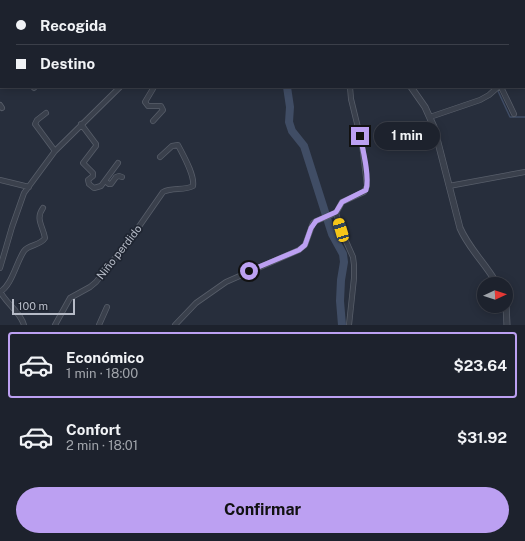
<!DOCTYPE html>
<html lang="es">
<meta charset="utf-8">
<style>
body{margin:0;font-family:"Public Sans",sans-serif;background:#252a35;color:#f1f3f6;height:100vh;display:flex;flex-direction:column;font-size:15px;white-space:nowrap}
*{box-sizing:border-box;margin:0}
p{font-size:13px;color:#a0a4aa}
.icon{flex:none;width:22px;height:22px;fill:none;stroke:currentColor;stroke-width:2;stroke-linecap:round;stroke-linejoin:round}
.map{position:relative;height:325px;overflow:hidden}
.sheet{display:flex;flex-direction:column;background:#1d222d;flex:1}
.sheet>*{flex:none}
.hud{position:absolute;left:0px;top:0px;width:525px;height:88px;box-shadow:0 2px 10px #0003,0 0 0 1px #3b3f49;display:grid;align-content:center;height:88px;padding:0 16px;background:#1d222d}
.needle{width:26px;rotate:87deg}
.controls{position:absolute;left:477px;top:277px;display:grid;gap:8px}
.controls a{display:grid;place-items:center;width:36px;height:36px;border-radius:50%;background:#1d222d;box-shadow:0 2px 10px #0003,0 0 0 1px #3b3f49;font-size:20px}
.scale{position:absolute;left:12px;bottom:10px;width:63px;box-sizing:border-box;padding-left:4px;border:2px solid #b6bbc7;border-top:0;font-size:11px;line-height:14px;white-space:nowrap;color:#b6bbc7;-webkit-text-stroke:3px #1f2531;paint-order:stroke}
.end{position:absolute;width:18px;height:18px;margin:-9px;border:5px solid #bca0f2;background:#111;box-shadow:0 0 0 2px #111}
.from{border-radius:50%}
.bubble{position:absolute;height:28px;border-radius:14px;background:#1d222d;box-shadow:0 2px 10px #0003,0 0 0 1px #3b3f49;font-size:13px;font-weight:700;line-height:28px;text-align:center}
.car{position:absolute;width:12px;height:24px;margin:-12px -6px;border-radius:5px;box-shadow:0 0 3px 1px #0007;background:linear-gradient(#f5c518 24%,#345 0 40%,#f5c518 0 76%,#345 0 86%,#f5c518 0)}
.hud b{display:flex;align-items:center;gap:14px;height:38px;font-size:15px}
.hud b+b{border-top:1px solid #3b3f49}
.hud i{width:10px;height:10px;background:#f1f3f6}
ul{padding:7px 0 0;list-style:none}
li{display:flex;align-items:center;gap:12px;height:66px;margin:0 8px 6px;padding:0 8px;border:2px solid transparent;border-radius:4px}
li div{flex:1}
li b{display:block;font-size:15px}
li em{font-style:normal;font-weight:700}
li.current{border-color:#bca0f2}
li>.icon{width:36px;height:36px;stroke-width:1.5}
.button{display:flex;gap:8px;margin-top:auto;padding:8px 16px}
.button a{flex:1;height:46px;border-radius:24px;background:#bca0f2;color:#111;font-size:16px;font-weight:700;line-height:46px;text-align:center}
.map>svg:first-child{display:block}
.lines{fill:none;stroke-linecap:round;stroke-linejoin:round}
.stream{stroke:#404d65;stroke-width:1.5}
.river{stroke:#404d65;stroke-width:8}
.minor-casing{stroke:#585e6a;stroke-width:6}
.tertiary-casing{stroke:#585e6a;stroke-width:7}
.minor{stroke:#3a404c;stroke-width:4.5}
.tertiary{stroke:#3a404c;stroke-width:5.5}
.route{stroke:#bca0f2;stroke-width:5}
.labels{text-anchor:middle;stroke-width:3.5;stroke-linejoin:round;paint-order:stroke}
.street-label{font-size:11px;fill:#b6bbc7;stroke:#1f2531}
</style>
<div class="map">
<svg width="525" height="325" viewBox="0 0 525 325">
<rect width="100%" height="100%" fill="#272e3c"/>
<g class="lines">
<path class="stream" d="M 394,0 L 395,1
M 494,87 L 498,91 L 510,117 L 525,117"/>
<path class="river" d="M 231,0 L 231,1
M 287,87 L 290,107 L 289,122 L 292,131 L 304,146 L 332,234 L 343,254 L 344,262 L 341,280 L 340,301 L 342,325"/>
<defs>
<path id="minor" d="M 30,0 L 31,1
M 104,0 L 105,1
M 115,0 L 116,1
M 258,0 L 259,1
M 292,0 L 292,1
M 492,0 L 493,1
M 202,1 L 203,0
M 265,1 L 268,0
M 343,1 L 343,0
M 0,28 L 1,25
M 0,44 L 1,44
M 524,62 L 525,61
M 524,75 L 525,76
M 501,87 L 514,114
M 34,88 L 35,87
M 0,105 L 2,108
M 46,113 L 37,120 L 35,124 L 55,151
M 430,117 L 480,100 L 489,95 L 498,87
M 153,121 L 163,110 L 161,106 L 148,106 L 145,102 L 154,87
M 81,124 L 96,144 L 96,146 L 83,163 L 93,173 L 93,176 L 88,180 L 89,184 L 94,188 L 101,186 L 118,163
M 0,180 L 29,187
M 105,181 L 109,184 L 111,184 L 116,177 L 119,176 L 122,177
M 449,186 L 525,172
M 336,213 L 342,202 L 364,192 L 367,186 L 362,144 L 351,99 L 350,87
M 0,268 L 12,227 L 24,193 L 55,151 L 120,87
M 0,291 C 6,304 20,311 24,325
M 0,292 C 12,285 16,263 24,251 C 29,244 40,246 45,238 C 43,226 35,219 43,208
M 55,325 L 70,298 L 90,287 L 96,282 L 131,238 L 163,192 C 172,187 184,191 193,186 C 195,175 183,155 178,145 L 172,146 L 160,157
M 99,325 L 107,307
M 175,325 L 196,303 L 226,282 L 299,250 L 305,245 L 313,223 L 316,221 L 336,213 L 341,230 L 353,257 L 354,265 L 354,278 L 349,325"/>
<path id="tertiary" d="M 367,0 L 367,1
M 411,87 L 425,107 L 434,127 L 460,228 C 469,249 486,264 497,284
M 506,305 L 507,325"/>
</defs>
<use href="#minor" class="minor-casing"/>
<use href="#tertiary" class="tertiary-casing"/>
<use href="#minor" class="minor"/>
<use href="#tertiary" class="tertiary"/>
</g>
<g class="lines">
<path class="route" d="M 249,271 L 299,250 L 305,245 L 311,228 L 316,221 L 336,212 L 342,202 L 366,190 C 370,177 363,150 360,136"/>
</g>
<g class="labels">
<g class="street-label">
<text transform="translate(119 252) rotate(-52)" y="4">Niño perdido</text>
</g>
</g>
</svg>
<div class="controls">
<a><svg class="needle" viewBox="-14 -14 28 28"><path d="M0-13l5 13h-10z" fill="#e53935"/><path d="M0 13l5-13h-10z" fill="#a0a4aa"/></svg></a>
</div>
<div class="scale">100 m</div>
<i class="end from" style="left:249px;top:271px"></i>
<i class="end" style="left:360px;top:136px"></i>
<div class="bubble" style="left:374px;top:122px;width:66px">1 min</div>
<i class="car" style="left:341px;top:230px;rotate:343deg"></i>
<div class="hud">
<b><i class="from"></i>Recogida</b>
<b><i></i>Destino</b>
</div>
</div>
<section class="sheet">
<ul>
<li class="current"><svg class="icon" aria-label="car" viewBox="0 0 24 24"><path d="M5 17H2v-5l4-1 3-4h7l3 4 3 1v5h-3M9 17h6M6 11h13"/><circle cx="7" cy="17" r="2"/><circle cx="17" cy="17" r="2"/></svg><div><b>Económico</b><p>1 min · 18:00</p></div><em>$23.64</em></li>
<li><svg class="icon" aria-label="car" viewBox="0 0 24 24"><path d="M5 17H2v-5l4-1 3-4h7l3 4 3 1v5h-3M9 17h6M6 11h13"/><circle cx="7" cy="17" r="2"/><circle cx="17" cy="17" r="2"/></svg><div><b>Confort</b><p>2 min · 18:01</p></div><em>$31.92</em></li>
</ul>
<div class="button"><a>Confirmar</a></div>
</section>
